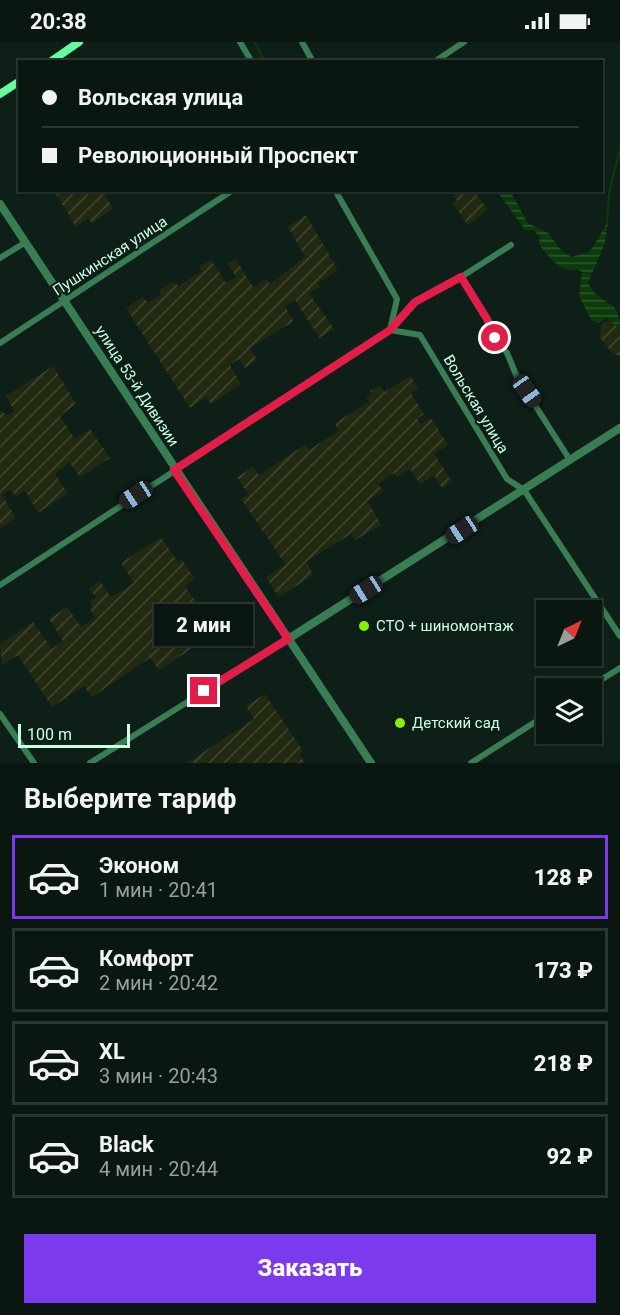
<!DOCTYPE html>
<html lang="ru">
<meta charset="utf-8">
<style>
body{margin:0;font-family:Roboto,sans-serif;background:#18241f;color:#f1f3f6;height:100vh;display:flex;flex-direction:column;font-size:22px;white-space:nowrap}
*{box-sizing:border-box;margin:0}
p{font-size:20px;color:#999f9f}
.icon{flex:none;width:33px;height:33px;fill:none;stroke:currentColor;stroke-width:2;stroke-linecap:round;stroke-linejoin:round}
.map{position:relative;height:721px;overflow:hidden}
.side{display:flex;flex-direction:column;background:#0a1711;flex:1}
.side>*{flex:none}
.banner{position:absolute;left:18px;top:18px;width:585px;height:132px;border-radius:0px;box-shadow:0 2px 4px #0004,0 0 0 2px #2a3631;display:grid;align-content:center;height:132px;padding:0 24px;background:#0a1711}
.needle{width:39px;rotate:43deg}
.fabs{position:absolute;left:536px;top:558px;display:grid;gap:12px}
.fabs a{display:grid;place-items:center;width:66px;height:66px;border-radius:0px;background:#0a1711;box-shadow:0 2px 4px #0004,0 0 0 2px #2a3631;font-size:30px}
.scale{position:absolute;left:18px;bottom:15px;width:112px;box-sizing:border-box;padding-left:6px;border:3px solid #ccfee3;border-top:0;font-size:16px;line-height:21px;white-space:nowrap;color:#ccfee3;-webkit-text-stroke:4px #0d1f17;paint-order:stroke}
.end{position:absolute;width:27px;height:27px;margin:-14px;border:8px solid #e11d48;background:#fff;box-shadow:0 0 0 3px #fff}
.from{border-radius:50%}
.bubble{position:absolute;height:42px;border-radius:0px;background:#0a1711;box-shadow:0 2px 4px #0004,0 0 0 2px #2a3631;font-size:20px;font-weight:800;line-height:42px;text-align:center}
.car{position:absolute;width:18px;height:36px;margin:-18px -9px;border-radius:8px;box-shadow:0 0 4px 2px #0007;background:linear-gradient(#222 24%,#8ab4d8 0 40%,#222 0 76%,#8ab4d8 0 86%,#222 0)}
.banner b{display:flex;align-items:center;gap:21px;height:57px;font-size:22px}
.banner b+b{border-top:2px solid #2a3631}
.banner i{width:15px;height:15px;background:#f1f3f6}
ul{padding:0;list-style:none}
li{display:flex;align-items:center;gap:18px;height:84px;margin:0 12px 9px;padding:0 12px;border:3px solid #2a3631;border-radius:0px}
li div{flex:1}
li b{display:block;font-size:22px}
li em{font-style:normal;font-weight:800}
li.active{border-color:#7c3aed}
li>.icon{width:54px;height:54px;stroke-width:1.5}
h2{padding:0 24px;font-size:27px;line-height:72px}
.cta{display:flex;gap:12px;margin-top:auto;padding:12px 24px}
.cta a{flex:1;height:69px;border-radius:0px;background:#7c3aed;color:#fff;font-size:24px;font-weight:800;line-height:69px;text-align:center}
.status{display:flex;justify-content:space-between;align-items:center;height:42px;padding:0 30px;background:#0a1711;direction:ltr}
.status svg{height:16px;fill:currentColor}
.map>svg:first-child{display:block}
.garden{fill:url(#garden-furrows)}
.water{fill:url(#water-rules)}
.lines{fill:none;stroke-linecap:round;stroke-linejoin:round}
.stream{stroke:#0b3b0a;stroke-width:2}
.minor{stroke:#397d54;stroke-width:6}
.tertiary{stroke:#397d54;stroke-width:8}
.secondary{stroke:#66fc9e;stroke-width:8}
.route{stroke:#e11d48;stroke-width:8}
.poi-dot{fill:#86f105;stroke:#0d1f17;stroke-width:2}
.labels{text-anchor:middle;stroke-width:4.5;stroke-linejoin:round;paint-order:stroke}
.street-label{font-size:15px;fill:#ccfee3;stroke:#0d1f17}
.poi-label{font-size:15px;fill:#ccfee3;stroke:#0d1f17;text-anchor:start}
</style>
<div class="status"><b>20:38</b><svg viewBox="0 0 49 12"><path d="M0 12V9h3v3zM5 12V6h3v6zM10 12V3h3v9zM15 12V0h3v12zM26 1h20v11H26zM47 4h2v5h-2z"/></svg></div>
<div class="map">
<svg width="620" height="721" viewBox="0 0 620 721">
<defs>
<pattern id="garden-furrows" width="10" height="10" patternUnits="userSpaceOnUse" patternTransform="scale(1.5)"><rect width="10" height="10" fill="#212910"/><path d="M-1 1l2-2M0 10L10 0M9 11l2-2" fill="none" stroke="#404933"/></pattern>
<pattern id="water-rules" width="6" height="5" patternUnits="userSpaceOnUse" patternTransform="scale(1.5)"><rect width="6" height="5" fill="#0b3b0a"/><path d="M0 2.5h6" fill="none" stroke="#2d582e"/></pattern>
</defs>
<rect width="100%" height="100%" fill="#0d1f17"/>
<path class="garden" d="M 54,149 L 114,149 L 106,154 L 113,167 L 92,181 L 88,176 L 76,185 Z
M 450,149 L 474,149 L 488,168 L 468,183 L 453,162 L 457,159 Z
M 306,173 L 338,228 L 318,241 L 320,245 L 309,251 L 334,287 L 319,296 L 295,258 L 285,265 L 294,279 L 250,306 L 257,318 L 245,326 L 239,317 L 230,323 L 241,342 L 211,362 L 206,355 L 190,366 L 126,266 L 143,255 L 148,261 L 161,253 L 159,248 L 174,239 L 178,244 L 201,230 L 199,225 L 211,218 L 226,241 L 236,235 L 228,222 L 236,217 L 253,245 L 266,237 L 270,242 L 305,215 L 288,185 Z
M 610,277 L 620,287 L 620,314 L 613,312 L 599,295 L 602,283 Z
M 53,324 L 76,362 L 60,374 L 75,397 L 90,387 L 110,416 L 80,435 L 69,420 L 55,432 L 68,451 L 38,471 L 25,449 L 16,455 L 10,447 L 2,453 L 16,476 L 0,487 L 0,369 L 8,373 L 14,369 L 6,354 Z
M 411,334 L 418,346 L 411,351 L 424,372 L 417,377 L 421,382 L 431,376 L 448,403 L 434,412 L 452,440 L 442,446 L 434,433 L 420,442 L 410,427 L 397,435 L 394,431 L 378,442 L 383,449 L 368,459 L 381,483 L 355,498 L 351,492 L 307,519 L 313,533 L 279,555 L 266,536 L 285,522 L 241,457 L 248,452 L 237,435 L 253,425 L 259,433 L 305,403 L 309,408 L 338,389 L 335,381 L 369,360 L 366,356 L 371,353 L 370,349 L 380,344 L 384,350 Z
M 161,495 L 178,520 L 182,518 L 195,537 L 185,544 L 216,591 L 159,628 L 150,616 L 92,655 L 84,644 L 52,665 L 18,613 L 2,623 L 0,602 L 33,580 L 52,607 L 63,599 L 49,577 L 67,565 L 81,585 L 95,576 L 90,567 L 93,565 L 90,559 L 96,555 L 89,546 L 100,539 L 111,555 L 134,541 L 121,521 Z
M 265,652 L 303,709 L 299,712 L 305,721 L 187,721 L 254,677 L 246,664 Z"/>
<path class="water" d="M 497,149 L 510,149 L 528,181 L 548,191 L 562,209 L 572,215 L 588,210 L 593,205 L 608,179 L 605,201 L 588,241 C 602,267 620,254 620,287 L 607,276 L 598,281 L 591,278 L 579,254 L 582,230 L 577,227 C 561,232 548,214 539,202 L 540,194 L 533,188 L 525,188 Z"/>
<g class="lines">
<path class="stream" d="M 255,0 L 264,20
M 607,180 L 609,151 L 620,107"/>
<path class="minor" d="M 240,0 L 252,20
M 302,0 L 313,20
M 434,20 L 464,0
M 335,148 L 397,257 L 390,288 L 420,293 L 507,437 L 524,448 L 620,594
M 0,216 L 26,200
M 461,235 L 487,277 L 495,296 L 507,311 L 517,335 L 570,418
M 0,301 L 233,148
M 0,543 L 390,288 L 415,260 L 461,235 L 511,203
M 588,646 L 620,626
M 0,672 L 34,721
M 90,721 L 288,597
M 471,721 L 546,673"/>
<path class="tertiary" d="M 0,162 L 371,721
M 288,597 L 620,386"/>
<path class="secondary" d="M 50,20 L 79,0
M 0,52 L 20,39"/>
</g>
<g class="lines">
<path class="route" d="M 204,649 L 288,597 L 174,428 L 390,288 L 415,260 L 461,235 L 487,277 L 495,296"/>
</g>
<g class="poi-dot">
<circle cx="364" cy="584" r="6"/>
<circle cx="400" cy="681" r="6"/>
</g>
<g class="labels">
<g class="street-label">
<text transform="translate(110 214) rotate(-33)" y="5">Пушкинская улица</text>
<text transform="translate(137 344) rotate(57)" y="5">улица 53-й Дивизии</text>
<text transform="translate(476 362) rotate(59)" y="5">Вольская улица</text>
</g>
<g class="poi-label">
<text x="376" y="589">СТО + шиномонтаж</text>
<text x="412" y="686">Детский сад</text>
</g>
</g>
</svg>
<div class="fabs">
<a><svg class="needle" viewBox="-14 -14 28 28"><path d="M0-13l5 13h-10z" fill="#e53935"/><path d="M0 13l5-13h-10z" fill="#999f9f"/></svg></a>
<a><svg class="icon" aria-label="layers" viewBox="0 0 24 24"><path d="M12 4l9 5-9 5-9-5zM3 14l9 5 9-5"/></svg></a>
</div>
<div class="scale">100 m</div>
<i class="end from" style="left:495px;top:296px"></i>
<i class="end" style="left:204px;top:649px"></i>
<div class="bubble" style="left:154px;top:562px;width:99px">2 мин</div>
<i class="car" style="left:527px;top:349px;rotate:145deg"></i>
<i class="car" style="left:136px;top:453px;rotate:237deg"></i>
<i class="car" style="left:462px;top:488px;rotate:237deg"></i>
<i class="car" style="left:366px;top:548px;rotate:238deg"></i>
<div class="banner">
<b><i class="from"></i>Вольская улица</b>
<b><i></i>Революционный Проспект</b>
</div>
</div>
<section class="side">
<h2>Выберите тариф</h2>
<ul>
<li class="active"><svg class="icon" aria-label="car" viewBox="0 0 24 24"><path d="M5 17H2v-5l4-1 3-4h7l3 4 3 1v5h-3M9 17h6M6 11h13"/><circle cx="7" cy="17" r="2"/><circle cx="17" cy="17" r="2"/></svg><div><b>Эконом</b><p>1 мин · 20:41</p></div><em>128 ₽</em></li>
<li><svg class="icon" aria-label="car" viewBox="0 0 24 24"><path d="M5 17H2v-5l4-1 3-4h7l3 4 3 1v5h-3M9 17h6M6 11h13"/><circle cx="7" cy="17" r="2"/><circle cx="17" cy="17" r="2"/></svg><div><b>Комфорт</b><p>2 мин · 20:42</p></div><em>173 ₽</em></li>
<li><svg class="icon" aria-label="car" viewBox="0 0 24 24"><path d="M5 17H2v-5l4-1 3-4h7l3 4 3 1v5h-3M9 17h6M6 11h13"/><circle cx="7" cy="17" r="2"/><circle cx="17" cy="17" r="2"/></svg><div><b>XL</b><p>3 мин · 20:43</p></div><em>218 ₽</em></li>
<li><svg class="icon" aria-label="car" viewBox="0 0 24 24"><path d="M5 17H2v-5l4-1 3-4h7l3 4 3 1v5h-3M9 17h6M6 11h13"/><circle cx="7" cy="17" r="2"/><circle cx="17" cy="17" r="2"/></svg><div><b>Black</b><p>4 мин · 20:44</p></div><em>92 ₽</em></li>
</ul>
<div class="cta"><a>Заказать</a></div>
</section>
